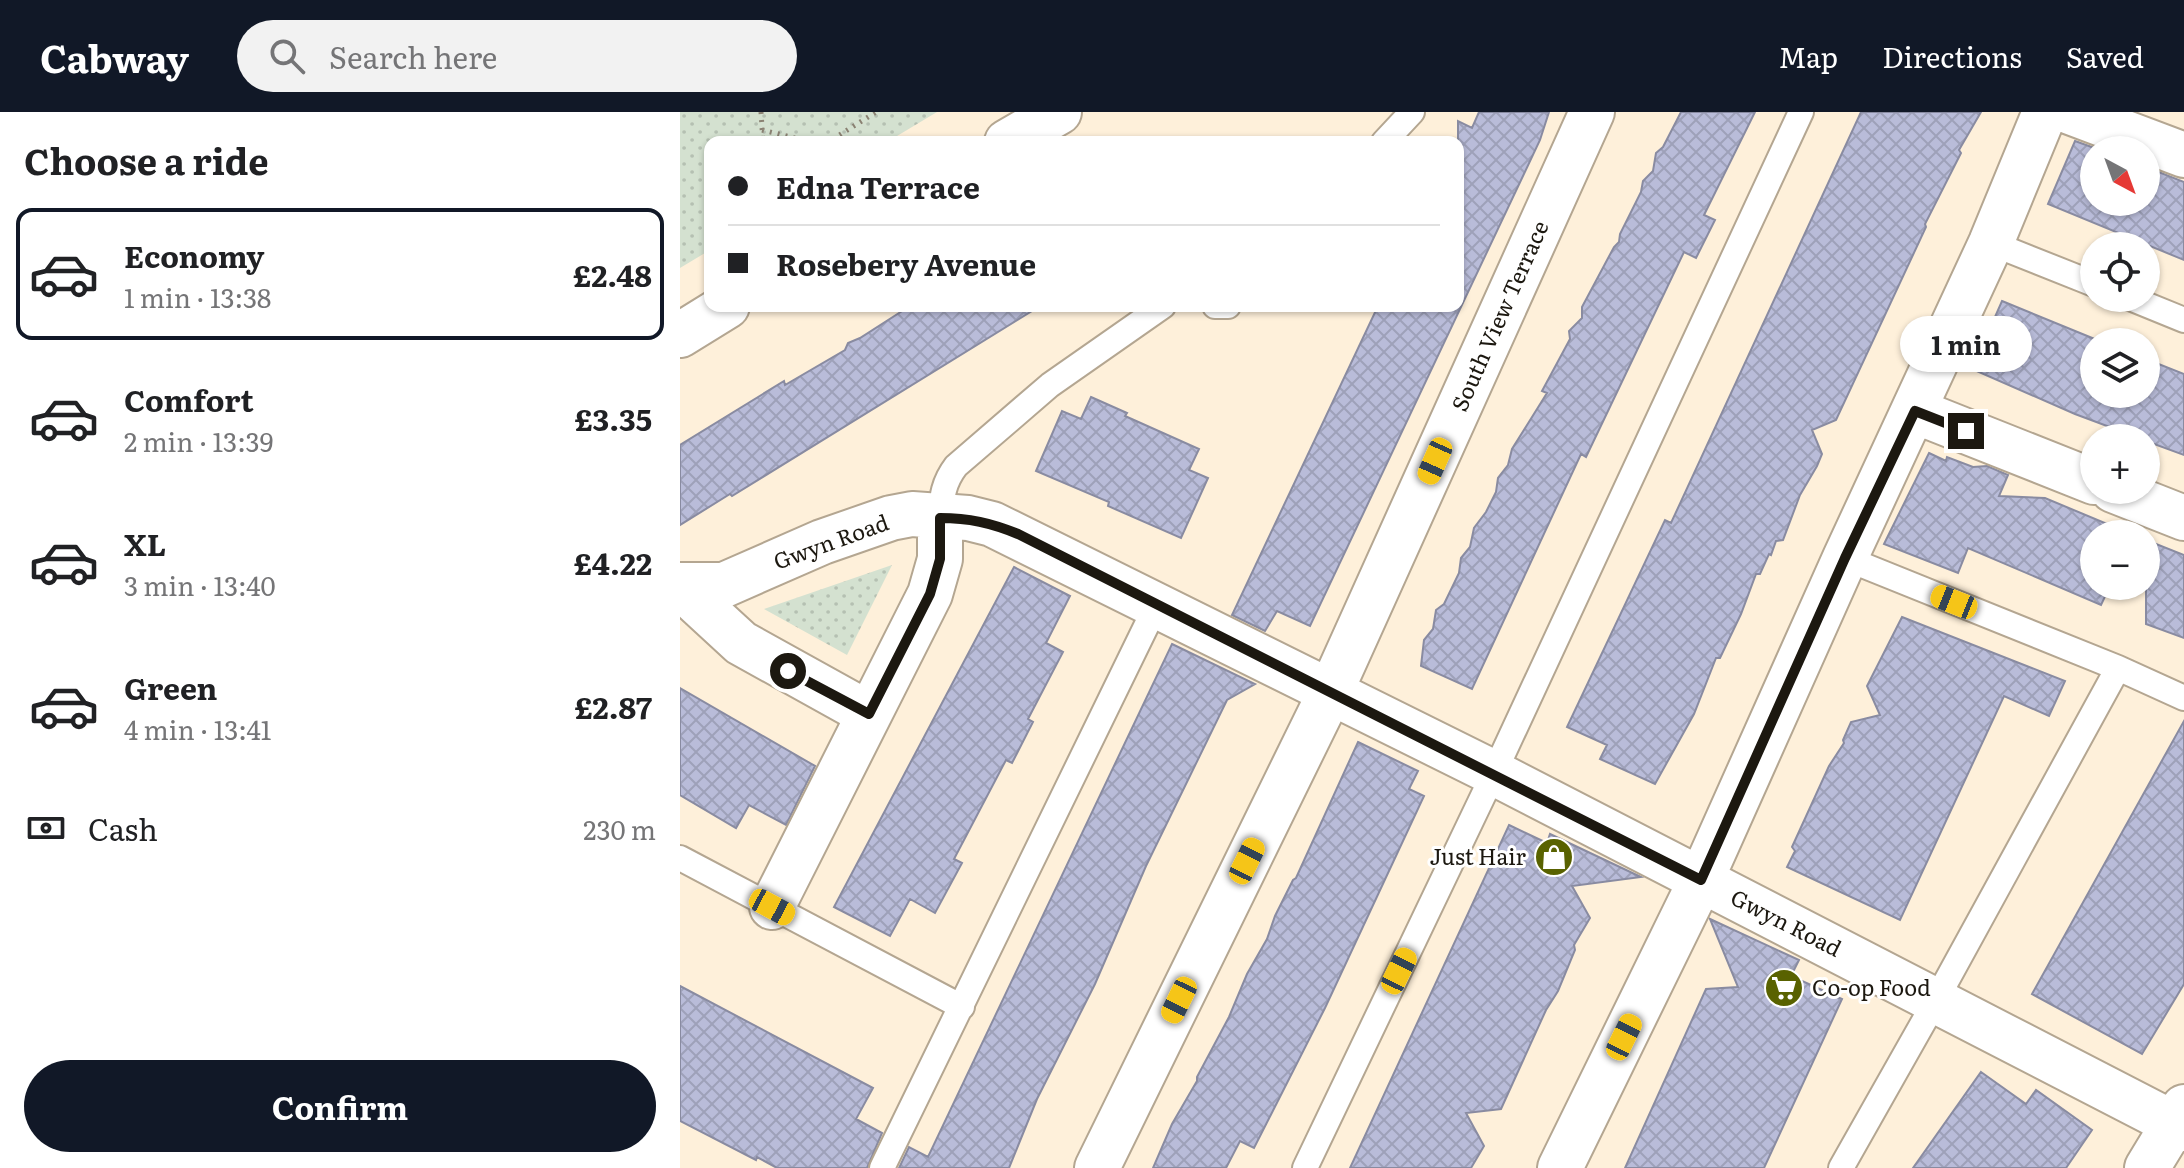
<!DOCTYPE html>
<meta charset="utf-8">
<style>
body{margin:0;font-family:Literata,serif;background:#f2f2f2;color:#202124;height:100vh;display:flex;flex-direction:column;font-size:30px;white-space:nowrap}
*{box-sizing:border-box;margin:0}
p{font-size:26px;color:#757577}
.icon{flex:none;width:44px;height:44px;fill:none;stroke:currentColor;stroke-width:2;stroke-linecap:round;stroke-linejoin:round}
.map{position:relative;flex:1;overflow:hidden}
.sheet{display:flex;flex-direction:column;background:#fff;width:680px}
.sheet>*{flex:none}
.hud{position:absolute;left:24px;top:24px;width:760px;height:176px;border-radius:16px;box-shadow:0 2px 6px #0004;display:grid;align-content:center;height:176px;padding:0 24px;background:#fff}
.needle{width:52px;rotate:139deg}
.controls{position:absolute;left:1400px;top:24px;display:grid;gap:16px}
.controls a{display:grid;place-items:center;width:80px;height:80px;border-radius:50%;background:#fff;box-shadow:0 2px 6px #0004;font-size:40px}
.end{position:absolute;width:36px;height:36px;margin:-18px;border:10px solid #1c1810;background:#fff;box-shadow:0 0 0 4px #fff}
.from{border-radius:50%}
.bubble{position:absolute;height:56px;border-radius:28px;background:#fff;box-shadow:0 2px 6px #0004;font-size:26px;font-weight:700;line-height:56px;text-align:center}
.car{position:absolute;width:24px;height:48px;margin:-24px -12px;border-radius:10px;box-shadow:0 0 6px 2px #0007;background:linear-gradient(#f5c518 24%,#345 0 40%,#f5c518 0 76%,#345 0 86%,#f5c518 0)}
.hud b{display:flex;align-items:center;gap:28px;height:76px;font-size:30px}
.hud b+b{border-top:2px solid #e0e0e0}
.hud i{width:20px;height:20px;background:#202124}
ul{padding:0;list-style:none}
li{display:flex;align-items:center;gap:24px;height:132px;margin:0 16px 12px;padding:0 8px;border:4px solid transparent;border-radius:16px}
li div{flex:1}
li b{display:block;font-size:30px}
li em{font-style:normal;font-weight:700}
li.active{border-color:#111827}
li>.icon{width:72px;height:72px;stroke-width:1.5}
h2{padding:0 24px;font-size:36px;line-height:96px}
.pay{display:flex;align-items:center;gap:20px;height:88px;padding:0 24px;font-size:30px}
.pay p{margin-inline-start:auto}
.cta{display:flex;gap:16px;margin-top:auto;padding:16px 24px}
.cta a{flex:1;height:92px;border-radius:48px;background:#111827;color:#fff;font-size:32px;font-weight:700;line-height:92px;text-align:center}
header{display:flex;align-items:center;gap:48px;box-sizing:border-box;height:112px;padding:0 40px;background:#111827;color:#fff}
header strong{font-size:38px}
nav{display:flex;gap:44px;margin-inline-start:auto;font-size:28px}
.search{width:560px;height:72px;background:#f2f2f2;display:flex;align-items:center;gap:20px;box-sizing:border-box;padding:0 28px;border-radius:44px;color:#757577;font-size:30px}
main{display:flex;flex:1;min-height:0}
.map>svg:first-child{display:block}
.grass{fill:url(#grass-dots)}
.building{fill:url(#building-cross-hatch);stroke:#898ba1;stroke-width:2}
.lines{fill:none;stroke-linecap:round;stroke-linejoin:round}
.service-casing{stroke:#b4a691;stroke-width:28}
.minor-casing{stroke:#b4a691;stroke-width:48}
.path{stroke:#8a8172;stroke-width:5;stroke-dasharray:2 6;stroke-linecap:butt}
.service{stroke:#fff;stroke-width:24}
.minor{stroke:#fff;stroke-width:44}
.route{stroke:#1c1810;stroke-width:10}
.labels{text-anchor:middle;stroke-width:6;stroke-linejoin:round;paint-order:stroke}
.street-label{font-size:22px;fill:#1c1810;stroke:#fff}
.poi-label{font-size:22px;fill:#1c1810;stroke:#fff;text-anchor:end}
</style>
<header>
<strong>Cabway</strong>
<div class="search"><svg class="icon" aria-label="search" viewBox="0 0 24 24"><circle cx="10" cy="10" r="6"/><path d="M15 15l6 6"/></svg>Search here</div>
<nav><a>Map</a><a>Directions</a><a>Saved</a></nav>
</header>
<main>
<section class="sheet">
<h2>Choose a ride</h2>
<ul>
<li class="active"><svg class="icon" aria-label="car" viewBox="0 0 24 24"><path d="M5 17H2v-5l4-1 3-4h7l3 4 3 1v5h-3M9 17h6M6 11h13"/><circle cx="7" cy="17" r="2"/><circle cx="17" cy="17" r="2"/></svg><div><b>Economy</b><p>1 min · 13:38</p></div><em>£2.48</em></li>
<li><svg class="icon" aria-label="car" viewBox="0 0 24 24"><path d="M5 17H2v-5l4-1 3-4h7l3 4 3 1v5h-3M9 17h6M6 11h13"/><circle cx="7" cy="17" r="2"/><circle cx="17" cy="17" r="2"/></svg><div><b>Comfort</b><p>2 min · 13:39</p></div><em>£3.35</em></li>
<li><svg class="icon" aria-label="car" viewBox="0 0 24 24"><path d="M5 17H2v-5l4-1 3-4h7l3 4 3 1v5h-3M9 17h6M6 11h13"/><circle cx="7" cy="17" r="2"/><circle cx="17" cy="17" r="2"/></svg><div><b>XL</b><p>3 min · 13:40</p></div><em>£4.22</em></li>
<li><svg class="icon" aria-label="car" viewBox="0 0 24 24"><path d="M5 17H2v-5l4-1 3-4h7l3 4 3 1v5h-3M9 17h6M6 11h13"/><circle cx="7" cy="17" r="2"/><circle cx="17" cy="17" r="2"/></svg><div><b>Green</b><p>4 min · 13:41</p></div><em>£2.87</em></li>
</ul>
<div class="pay"><svg class="icon" aria-label="cash" viewBox="0 0 24 24"><path d="M3 7h18v10H3z"/><circle cx="12" cy="12" r="2"/></svg>Cash<p>230 m</p></div>
<div class="cta"><a>Confirm</a></div>
</section>
<div class="map">
<svg width="1504" height="1056" viewBox="0 0 1504 1056">
<defs>
<pattern id="grass-dots" width="8" height="8" patternUnits="userSpaceOnUse" patternTransform="scale(2)"><rect width="8" height="8" fill="#d4e1d0"/><path d="M2 2h.1M6 6h.1" fill="none" stroke="#b5c0b2" stroke-width="1.8" stroke-linecap="round"/></pattern>
<pattern id="building-cross-hatch" width="8" height="8" patternUnits="userSpaceOnUse" patternTransform="scale(2)"><rect width="8" height="8" fill="#b9bcd9"/><path d="M0 0l8 8M0 8l8-8" fill="none" stroke="#9ea1b9"/></pattern>
</defs>
<rect width="100%" height="100%" fill="#fef0da"/>
<path class="grass" d="M 0,0 L 257,0 L 207,30 L 30,30 L 30,138 L 0,156 Z
M 212,453 L 167,543 L 84,497 Z"/>
<path class="building" d="M 799,0 L 869,0 L 860,28 L 630,514 L 597,499 L 585,519 L 552,503 L 698,194 L 778,194 L 778,9 L 792,16 Z
M 1001,0 L 1075,0 L 1024,103 L 1035,108 L 1016,146 L 1004,140 L 906,345 L 901,342 L 792,577 L 741,554 L 744,528 L 753,517 L 756,498 L 764,492 L 779,461 L 781,446 L 790,435 L 794,416 L 806,400 L 816,380 L 818,366 L 828,353 L 832,337 L 867,281 L 862,279 L 890,227 L 889,219 L 902,206 L 902,195 L 934,135 L 939,130 L 940,122 L 961,80 L 963,69 L 973,59 L 976,41 L 983,35 Z
M 1181,0 L 1301,0 L 1279,38 L 1281,41 L 1245,112 L 1246,115 L 1156,308 L 1132,318 L 1142,342 L 1137,354 L 1120,383 L 1103,428 L 1096,429 L 1091,443 L 1089,442 L 1080,462 L 1076,462 L 1061,502 L 1040,546 L 1036,546 L 1014,602 L 975,672 L 920,647 L 927,633 L 887,615 L 985,408 L 991,411 Z
M 1395,29 L 1420,38 L 1414,38 L 1414,90 L 1466,90 L 1466,55 L 1504,70 L 1504,148 L 1368,92 Z
M 1322,189 L 1422,230 L 1414,230 L 1414,282 L 1466,282 L 1466,247 L 1504,262 L 1504,343 L 1466,329 L 1466,326 L 1459,326 L 1395,302 L 1292,257 Z
M 230,194 L 360,194 L 52,384 L 50,382 L 0,413 L 0,333 L 104,269 L 105,273 L 165,238 L 168,231 L 180,226 Z
M 411,285 L 447,301 L 445,304 L 519,337 L 509,358 L 528,366 L 501,426 L 428,394 L 429,390 L 356,359 L 382,299 L 401,307 Z
M 1249,341 L 1266,349 L 1267,345 L 1293,355 L 1307,354 L 1328,363 L 1319,384 L 1365,386 L 1451,422 L 1414,422 L 1414,474 L 1430,474 L 1421,493 L 1288,436 L 1278,461 L 1204,432 Z
M 1466,428 L 1504,443 L 1504,526 L 1466,512 Z
M 334,455 L 390,484 L 366,531 L 383,540 L 348,607 L 353,610 L 332,651 L 326,648 L 274,747 L 282,751 L 255,801 L 230,787 L 210,824 L 154,795 Z
M 1222,505 L 1385,569 L 1369,604 L 1324,584 L 1220,808 L 1107,755 L 1115,739 L 1112,735 L 1149,654 L 1164,631 L 1163,628 L 1171,610 L 1200,603 L 1187,574 Z
M 492,532 L 575,572 L 547,588 L 466,754 L 415,872 L 357,987 L 329,1056 L 219,1056 L 229,1035 L 248,1045 Z
M 0,576 L 135,654 L 106,713 L 69,693 L 56,716 L 0,683 Z
M 1504,609 L 1504,872 L 1462,942 L 1352,882 Z
M 678,630 L 738,659 L 729,677 L 744,684 L 645,896 L 574,1036 L 560,1029 L 546,1056 L 473,1056 L 492,1012 L 517,969 L 517,965 L 549,905 L 567,862 L 587,827 L 595,804 L 613,768 L 616,766 Z
M 829,713 L 867,731 L 870,722 L 961,765 L 892,774 L 910,806 L 894,833 L 895,838 L 878,879 L 866,898 L 821,997 L 786,1001 L 804,1034 L 791,1056 L 670,1056 Z
M 1030,807 L 1119,848 L 1111,864 L 1162,887 L 1084,1056 L 945,1056 L 1026,877 L 1058,875 Z
M 0,874 L 193,976 L 176,1007 L 202,1021 L 187,1056 L 97,1056 L 77,1045 L 76,1048 L 0,1009 Z
M 1301,960 L 1346,992 L 1356,978 L 1412,1018 L 1386,1056 L 1233,1056 Z"/>
<g class="lines">
<defs>
<path id="service" d="M 704,30 L 732,0
M 1311,131 L 1414,172
M 1450,186 L 1504,208
M 535,194 L 548,194
M 260,406 C 262,385 263,371 276,354 L 370,273 L 483,194
M 1165,446 L 1438,556 L 1504,586
M 0,746 L 282,895
M 202,1056 L 477,492
M 625,1056 L 814,661 L 1121,0
M 1161,1056 L 1256,888 L 1438,556"/>
<path id="minor" d="M 1390,0 L 1504,43
M 327,30 L 379,0
M 0,223 L 47,194
M 1235,299 L 1414,370
M 1433,378 L 1504,406
M 0,473 L 44,473 L 142,430 L 211,406 L 232,402 L 288,406 L 312,412 L 814,661 L 1504,1017
M 0,475 L 61,531 L 189,602
M 92,795 L 250,482 L 260,447 L 260,406
M 417,1056 L 650,581 L 912,0
M 880,1056 L 1021,768 L 1165,446 L 1311,131 L 1365,0
M 1467,1056 L 1504,995"/>
</defs>
<use href="#service" class="service-casing"/>
<use href="#minor" class="minor-casing"/>
<path class="path" d="M 81,0 L 83,30
M 82,18 L 123,28 L 153,27 L 196,0"/>
<use href="#service" class="service"/>
<use href="#minor" class="minor"/>
</g>
<g class="lines">
<path class="route" d="M 108,559 L 189,602 L 250,482 L 260,447 L 260,406 C 289,406 311,411 338,422 L 1021,768 L 1165,446 L 1235,299 L 1286,319"/>
</g>
<defs>
<symbol id="shop-disc" viewBox="-11 -11 22 22"><circle r="9.5" fill="#596200" stroke="#fff"/><path d="M-5-2.5h2.3a2.7 3.5 0 0 1 5.4 0H5L5.5 6h-11ZM-1.5-2.5h3a1.5 2.3 0 0 0-3 0Z" fill="#fff"/></symbol>
<symbol id="supermarket-disc" viewBox="-11 -11 22 22"><circle r="9.5" fill="#596200" stroke="#fff"/><path d="M-6-5.5h2.5l.6 2H6L4.5 2H-2.5L-4.4-4H-6ZM-1.5 3.2a1.3 1.3 0 1 0 .1 0ZM3 3.2a1.3 1.3 0 1 0 .1 0Z" fill="#fff"/></symbol>
</defs>
<g fill-rule="evenodd">
<use href="#shop-disc" x="852" y="723" width="44" height="44"/>
<use href="#supermarket-disc" x="1082" y="854" width="44" height="44"/>
</g>
<g class="labels">
<g class="street-label">
<text transform="translate(820 204) rotate(-66)" y="8">South View Terrace</text>
<text transform="translate(151 430) rotate(-20)" y="8">Gwyn Road</text>
<text transform="translate(1106 811) rotate(27)" y="8">Gwyn Road</text>
</g>
<g class="poi-label">
<text x="846" y="753">Just Hair</text>
<text x="1132" y="884" text-anchor="start">Co-op Food</text>
</g>
</g>
</svg>
<div class="controls">
<a><svg class="needle" viewBox="-14 -14 28 28"><path d="M0-13l5 13h-10z" fill="#e53935"/><path d="M0 13l5-13h-10z" fill="#757577"/></svg></a>
<a><svg class="icon" aria-label="locate" viewBox="0 0 24 24"><circle cx="12" cy="12" r="6"/><path d="M12 2v4M12 18v4M2 12h4M18 12h4"/></svg></a>
<a><svg class="icon" aria-label="layers" viewBox="0 0 24 24"><path d="M12 4l9 5-9 5-9-5zM3 14l9 5 9-5"/></svg></a>
<a>+</a>
<a>−</a>
</div>
<i class="end from" style="left:108px;top:559px"></i>
<i class="end" style="left:1286px;top:319px"></i>
<div class="bubble" style="left:1220px;top:204px;width:132px">1 min</div>
<i class="car" style="left:755px;top:349px;rotate:204deg"></i>
<i class="car" style="left:1274px;top:490px;rotate:292deg"></i>
<i class="car" style="left:567px;top:749px;rotate:26deg"></i>
<i class="car" style="left:92px;top:795px;rotate:118deg"></i>
<i class="car" style="left:719px;top:859px;rotate:26deg"></i>
<i class="car" style="left:499px;top:888px;rotate:206deg"></i>
<i class="car" style="left:944px;top:925px;rotate:26deg"></i>
<div class="hud">
<b><i class="from"></i>Edna Terrace</b>
<b><i></i>Rosebery Avenue</b>
</div>
</div>
</main>
